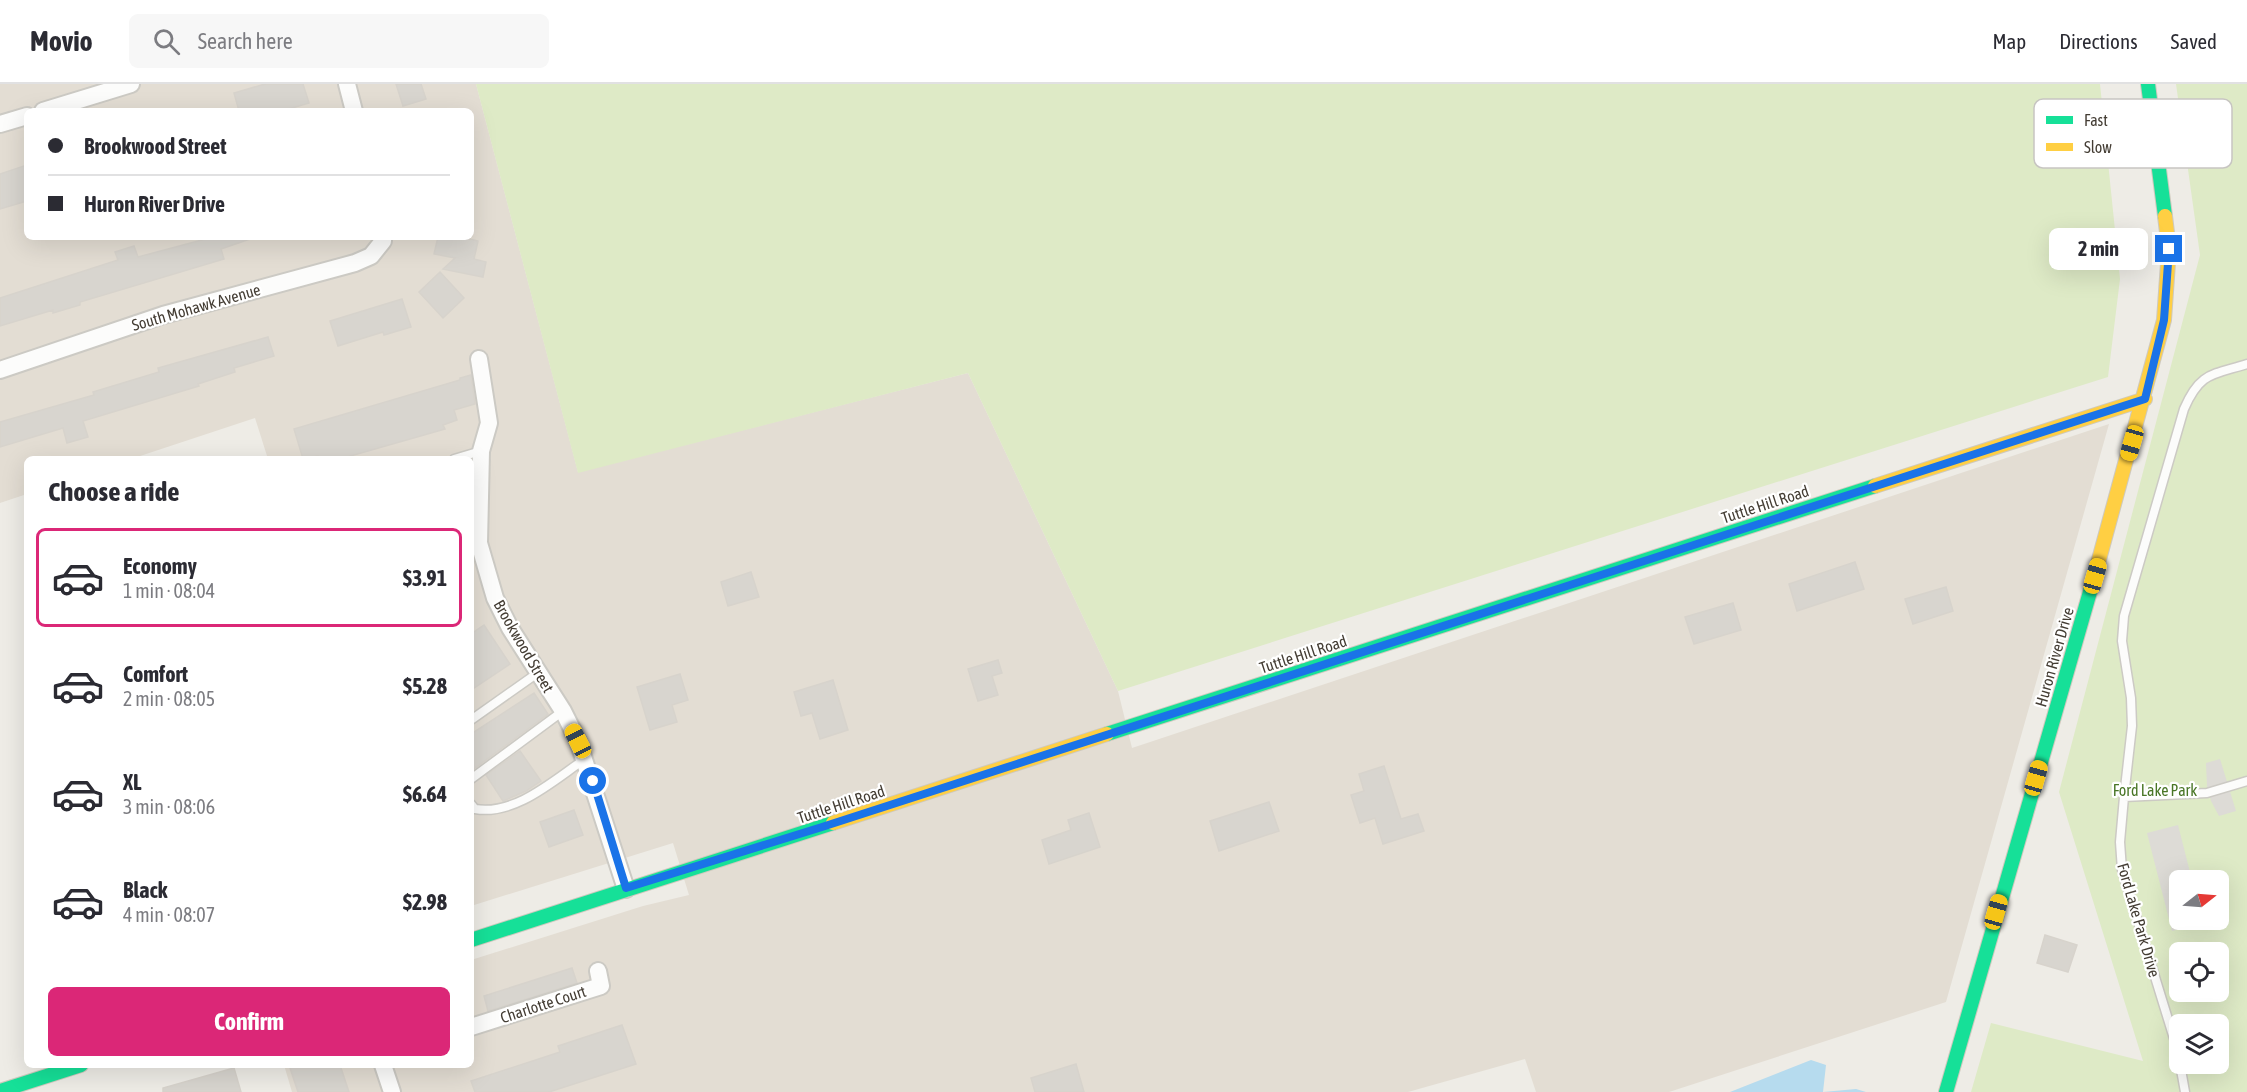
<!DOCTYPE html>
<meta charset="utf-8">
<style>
body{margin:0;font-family:"Asap Condensed",sans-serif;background:#f7f7f7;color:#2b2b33;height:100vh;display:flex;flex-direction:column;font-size:22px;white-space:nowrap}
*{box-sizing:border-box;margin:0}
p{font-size:20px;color:#7c7c81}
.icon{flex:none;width:33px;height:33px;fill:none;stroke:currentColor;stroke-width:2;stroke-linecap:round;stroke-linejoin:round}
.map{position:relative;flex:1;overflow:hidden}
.details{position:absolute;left:24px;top:372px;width:450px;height:612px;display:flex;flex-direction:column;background:#fff;border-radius:9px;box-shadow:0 6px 24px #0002}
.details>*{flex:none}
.hud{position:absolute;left:24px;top:24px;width:450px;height:132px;border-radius:9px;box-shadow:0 6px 24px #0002;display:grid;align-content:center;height:132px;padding:0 24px;background:#fff}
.needle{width:39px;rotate:73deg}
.controls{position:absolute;left:2169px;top:786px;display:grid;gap:12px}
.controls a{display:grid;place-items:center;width:60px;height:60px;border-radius:9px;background:#fff;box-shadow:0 6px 24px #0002;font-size:30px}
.end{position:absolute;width:27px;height:27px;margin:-14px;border:8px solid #1a73e8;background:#fff;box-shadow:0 0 0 3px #fff}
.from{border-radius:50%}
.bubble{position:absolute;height:42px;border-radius:9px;background:#fff;box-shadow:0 6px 24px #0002;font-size:20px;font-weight:700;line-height:42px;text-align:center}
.car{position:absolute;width:18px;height:36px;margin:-18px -9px;border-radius:8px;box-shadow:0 0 4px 2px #0007;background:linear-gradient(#f5c518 24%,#345 0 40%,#f5c518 0 76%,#345 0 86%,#f5c518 0)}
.hud b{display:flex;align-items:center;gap:21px;height:57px;font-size:22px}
.hud b+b{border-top:2px solid #e1e1e2}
.hud i{width:15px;height:15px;background:#2b2b33}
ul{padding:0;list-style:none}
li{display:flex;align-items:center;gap:18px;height:99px;margin:0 12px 9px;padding:0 12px;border:3px solid transparent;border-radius:9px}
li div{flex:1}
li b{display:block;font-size:22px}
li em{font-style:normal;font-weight:700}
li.on{border-color:#db2777}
li>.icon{width:54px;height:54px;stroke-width:1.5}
h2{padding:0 24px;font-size:27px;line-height:72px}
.cta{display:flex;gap:12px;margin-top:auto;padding:12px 24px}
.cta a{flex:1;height:69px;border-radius:9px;background:#db2777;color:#fff;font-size:24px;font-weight:700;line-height:69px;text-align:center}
header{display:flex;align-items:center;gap:36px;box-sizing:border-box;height:84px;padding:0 30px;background:#fff;border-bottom:2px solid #e1e1e2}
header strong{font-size:28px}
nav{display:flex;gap:33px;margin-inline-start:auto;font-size:21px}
.search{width:420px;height:54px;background:#f7f7f7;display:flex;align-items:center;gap:15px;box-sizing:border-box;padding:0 21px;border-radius:9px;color:#7c7c81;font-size:22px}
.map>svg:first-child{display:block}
.residential{fill:#e3ddd3;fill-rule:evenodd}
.green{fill:#deeac6;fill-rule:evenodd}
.parking{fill:#dddbd6}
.water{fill:#b6dbee}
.building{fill:#d8d5cf;stroke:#d7d3cc;stroke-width:1.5}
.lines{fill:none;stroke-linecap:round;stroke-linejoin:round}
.lane-casing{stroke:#cccac4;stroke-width:11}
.street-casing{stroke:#cccac4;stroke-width:20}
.fast-casing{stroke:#cec9bd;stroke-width:16}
.slow-casing{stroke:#cec9bd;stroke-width:16}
.lane{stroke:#fcfcfb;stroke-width:8}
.street{stroke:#fcfcfb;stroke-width:16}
.fast{stroke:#16e098;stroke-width:14}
.slow{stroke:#ffcf43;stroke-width:14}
.route{stroke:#1a73e8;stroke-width:8}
.labels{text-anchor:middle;stroke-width:4.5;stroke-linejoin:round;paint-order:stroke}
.street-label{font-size:16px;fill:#443d34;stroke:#fff}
.park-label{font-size:16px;fill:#497626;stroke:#fff}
.key{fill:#fff;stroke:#c7c5c2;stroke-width:1.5}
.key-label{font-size:16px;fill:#443d34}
</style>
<header>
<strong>Movio</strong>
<div class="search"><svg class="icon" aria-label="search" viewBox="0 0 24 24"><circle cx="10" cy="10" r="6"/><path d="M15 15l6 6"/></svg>Search here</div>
<nav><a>Map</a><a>Directions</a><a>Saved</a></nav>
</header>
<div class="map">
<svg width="2247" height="1008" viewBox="0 0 2247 1008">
<rect width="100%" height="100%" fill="#eeece6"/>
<path class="residential" d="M 0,0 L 476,0 L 578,388 L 968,289 L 1118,607 L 1132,664 L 2109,340 L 1946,918 L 1669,1008 L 1536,1008 L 1525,975 L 1408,1008 L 292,1008 L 284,981 L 471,981 L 471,876 L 643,822 L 689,811 L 673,759 L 471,822 L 471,375 L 268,375 L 255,334 L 131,375 L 27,375 L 27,410 L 0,419 ZM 27,27 L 471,27 L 471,153 L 27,153 Z"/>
<path class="green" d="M 476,0 L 2100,0 L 2120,195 L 2108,293 L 1118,607 L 968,289 L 578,389 Z
M 2176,0 L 2247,0 L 2247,1008 L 1971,1008 L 1991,939 L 2143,977 L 2059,708 L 2200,171 ZM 2180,796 L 2218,796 L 2218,836 L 2180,836 ZM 2180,868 L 2218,868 L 2218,908 L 2180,908 ZM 2180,940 L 2218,940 L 2218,980 L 2180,980 Z"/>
<path class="parking" d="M 2220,675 L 2236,727 L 2219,732 L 2211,717 L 2207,702 L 2206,679 Z
M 2178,741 L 2192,796 L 2180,796 L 2180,836 L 2202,836 L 2203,839 L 2172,847 L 2147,749 Z"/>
<path class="water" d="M 1811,976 L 1826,981 L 1823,1008 L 1856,1005 L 1866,1008 L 1730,1008 Z"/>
<path class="building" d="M 265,0 L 303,0 L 309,19 L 282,27 L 239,27 L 234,9 Z
M 396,0 L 421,0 L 426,15 L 403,22 Z
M 27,81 L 27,117 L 0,125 L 0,90 Z
M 213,153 L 250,155 L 221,165 L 224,175 L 80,218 L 80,221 L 53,229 L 53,226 L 0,242 L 0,214 L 118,176 L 115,168 L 134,162 L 138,173 Z
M 438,153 L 461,153 L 478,157 L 474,175 L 486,178 L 483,193 L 443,185 L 455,174 L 434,170 Z
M 440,188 L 464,214 L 443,234 L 419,208 Z
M 402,215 L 411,243 L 384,251 L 383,248 L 338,262 L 330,237 Z
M 268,253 L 274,272 L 234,284 L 235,288 L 198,300 L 199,302 L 83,337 L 88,353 L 67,359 L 63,344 L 0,363 L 0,338 L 94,311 L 93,308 L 159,288 L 158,284 Z
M 471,291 L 475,320 L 454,326 L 457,336 L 443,341 L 445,345 L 340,375 L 319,375 L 318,372 L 303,375 L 294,345 L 460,296 L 460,294 Z
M 1855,478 L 1864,505 L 1797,527 L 1789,500 Z
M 751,488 L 759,513 L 728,522 L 721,498 Z
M 1946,503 L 1953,527 L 1913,540 L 1905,515 Z
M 1733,519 L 1741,546 L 1694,560 L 1685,533 Z
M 484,541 L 510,580 L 471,606 L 471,550 Z
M 998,576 L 1002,589 L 992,592 L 998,611 L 978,617 L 968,585 Z
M 680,590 L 688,616 L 672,621 L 677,638 L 650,646 L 637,603 Z
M 833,596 L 848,646 L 820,655 L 812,629 L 801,632 L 794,608 Z
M 534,609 L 548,630 L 471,687 L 471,650 Z
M 520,667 L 541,697 L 526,707 L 503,717 L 486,691 Z
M 1384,682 L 1401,735 L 1418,730 L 1424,747 L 1383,760 L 1375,734 L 1360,739 L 1351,711 L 1364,707 L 1359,690 Z
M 1269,718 L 1279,747 L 1219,767 L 1210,737 Z
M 574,726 L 583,751 L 549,763 L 540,738 Z
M 1089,729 L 1100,763 L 1049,780 L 1042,756 L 1071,746 L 1068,736 Z
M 2045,851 L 2077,861 L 2068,888 L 2037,879 Z
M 572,884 L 577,899 L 488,927 L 484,912 Z
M 622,941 L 636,980 L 549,1008 L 475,1008 L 471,997 L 560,968 L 558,962 Z
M 1076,980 L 1084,1008 L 1035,1008 L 1031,994 Z
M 289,981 L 340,981 L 349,1008 L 298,1008 Z
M 234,984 L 241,1008 L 163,1008 L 163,1004 Z"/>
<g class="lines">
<defs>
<path id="lane" d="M 454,375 L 481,367
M 471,636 L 539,588
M 471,695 L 563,627
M 2124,713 L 2132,642 L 2131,614 L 2122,557 L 2124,532 L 2184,325 C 2200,288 2212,291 2247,280
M 471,720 L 475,725 C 515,732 554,696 585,675
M 2180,974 L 2122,786 L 2120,758 L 2124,713 L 2207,709 L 2247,697
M 2180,980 L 2185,1008"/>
<path id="street" d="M 347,0 L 354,27
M 43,27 L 131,0
M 0,40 L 27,32
M 479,275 L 489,339 L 481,367 L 479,459 L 495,514 L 510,544 L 563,627 L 578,657 L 626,805
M 0,286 L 163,231 L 355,179 L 371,172 L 383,157 L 383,153
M 471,943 L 601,902 L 598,887
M 383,981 L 392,1008"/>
<path id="fast" d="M 2148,0 L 2165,132
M 1107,650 L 1875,402
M 471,856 L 833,739
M 0,1007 L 81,981
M 1946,1008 L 2094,494"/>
<path id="slow" d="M 1875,402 L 2145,315
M 2094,494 L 2164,236 L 2169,165 L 2165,132
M 833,739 L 1107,650"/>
</defs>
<use href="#lane" class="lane-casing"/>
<use href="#street" class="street-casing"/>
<use href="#fast" class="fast-casing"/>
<use href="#slow" class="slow-casing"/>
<use href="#lane" class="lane"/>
<use href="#street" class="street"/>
<use href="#fast" class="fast"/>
<use href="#slow" class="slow"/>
</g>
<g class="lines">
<path class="route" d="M 593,697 L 626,804 L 822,743 L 2145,315 L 2164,236 L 2169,165"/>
</g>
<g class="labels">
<g class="street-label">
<text transform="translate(196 223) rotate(-16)" y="6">South Mohawk Avenue</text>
<text transform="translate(1765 420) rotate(-18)" y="6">Tuttle Hill Road</text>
<text transform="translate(524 562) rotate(60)" y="6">Brookwood Street</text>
<text transform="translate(1303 570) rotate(-18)" y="6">Tuttle Hill Road</text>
<text transform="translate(2054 573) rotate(-74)" y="6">Huron River Drive</text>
<text transform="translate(841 720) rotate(-18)" y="6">Tuttle Hill Road</text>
<text transform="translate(2139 836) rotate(74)" y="6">Ford Lake Park Drive</text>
<text transform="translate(543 920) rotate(-18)" y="6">Charlotte Court</text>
</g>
<g class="park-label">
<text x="2155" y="712">Ford Lake Park</text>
</g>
</g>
<rect x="2034" y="15" width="198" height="69" rx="9" class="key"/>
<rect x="2046" y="32" width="27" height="8" fill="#16e098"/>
<rect x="2046" y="59" width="27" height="8" fill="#ffcf43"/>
<g class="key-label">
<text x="2084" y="42">Fast</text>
<text x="2084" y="69">Slow</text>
</g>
</svg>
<div class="controls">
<a><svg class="needle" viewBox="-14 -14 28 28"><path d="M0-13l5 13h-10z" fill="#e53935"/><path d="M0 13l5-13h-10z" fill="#7c7c81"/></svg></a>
<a><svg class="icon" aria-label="locate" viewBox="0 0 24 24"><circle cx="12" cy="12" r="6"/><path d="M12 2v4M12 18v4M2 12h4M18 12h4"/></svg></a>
<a><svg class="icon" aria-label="layers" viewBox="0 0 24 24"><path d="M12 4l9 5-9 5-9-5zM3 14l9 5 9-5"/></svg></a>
</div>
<i class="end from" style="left:593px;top:697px"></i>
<i class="end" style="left:2169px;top:165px"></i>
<div class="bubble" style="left:2049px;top:144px;width:99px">2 min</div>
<i class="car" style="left:2132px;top:359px;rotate:196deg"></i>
<i class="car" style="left:2095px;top:492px;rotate:16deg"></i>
<i class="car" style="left:578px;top:657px;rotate:333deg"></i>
<i class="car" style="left:2036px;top:694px;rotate:16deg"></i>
<i class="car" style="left:1996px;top:828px;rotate:16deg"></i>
<div class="hud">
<b><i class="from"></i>Brookwood Street</b>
<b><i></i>Huron River Drive</b>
</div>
<section class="details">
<h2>Choose a ride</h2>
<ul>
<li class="on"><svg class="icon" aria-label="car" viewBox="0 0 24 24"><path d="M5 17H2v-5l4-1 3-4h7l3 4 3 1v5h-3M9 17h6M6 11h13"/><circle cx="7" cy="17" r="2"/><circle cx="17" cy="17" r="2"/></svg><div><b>Economy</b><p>1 min · 08:04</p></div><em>$3.91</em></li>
<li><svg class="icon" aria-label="car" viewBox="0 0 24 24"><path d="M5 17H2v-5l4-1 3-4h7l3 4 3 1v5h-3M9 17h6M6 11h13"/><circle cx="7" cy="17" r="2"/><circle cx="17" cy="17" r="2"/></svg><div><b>Comfort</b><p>2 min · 08:05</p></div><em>$5.28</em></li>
<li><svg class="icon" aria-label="car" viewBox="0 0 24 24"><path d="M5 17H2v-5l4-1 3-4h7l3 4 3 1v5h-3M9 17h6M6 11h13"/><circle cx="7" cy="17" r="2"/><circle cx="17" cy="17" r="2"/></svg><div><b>XL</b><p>3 min · 08:06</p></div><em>$6.64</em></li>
<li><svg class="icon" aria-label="car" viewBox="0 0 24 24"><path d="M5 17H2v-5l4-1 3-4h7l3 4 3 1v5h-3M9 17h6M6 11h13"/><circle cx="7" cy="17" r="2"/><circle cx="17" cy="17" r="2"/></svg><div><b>Black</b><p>4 min · 08:07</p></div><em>$2.98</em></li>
</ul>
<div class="cta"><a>Confirm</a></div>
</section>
</div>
